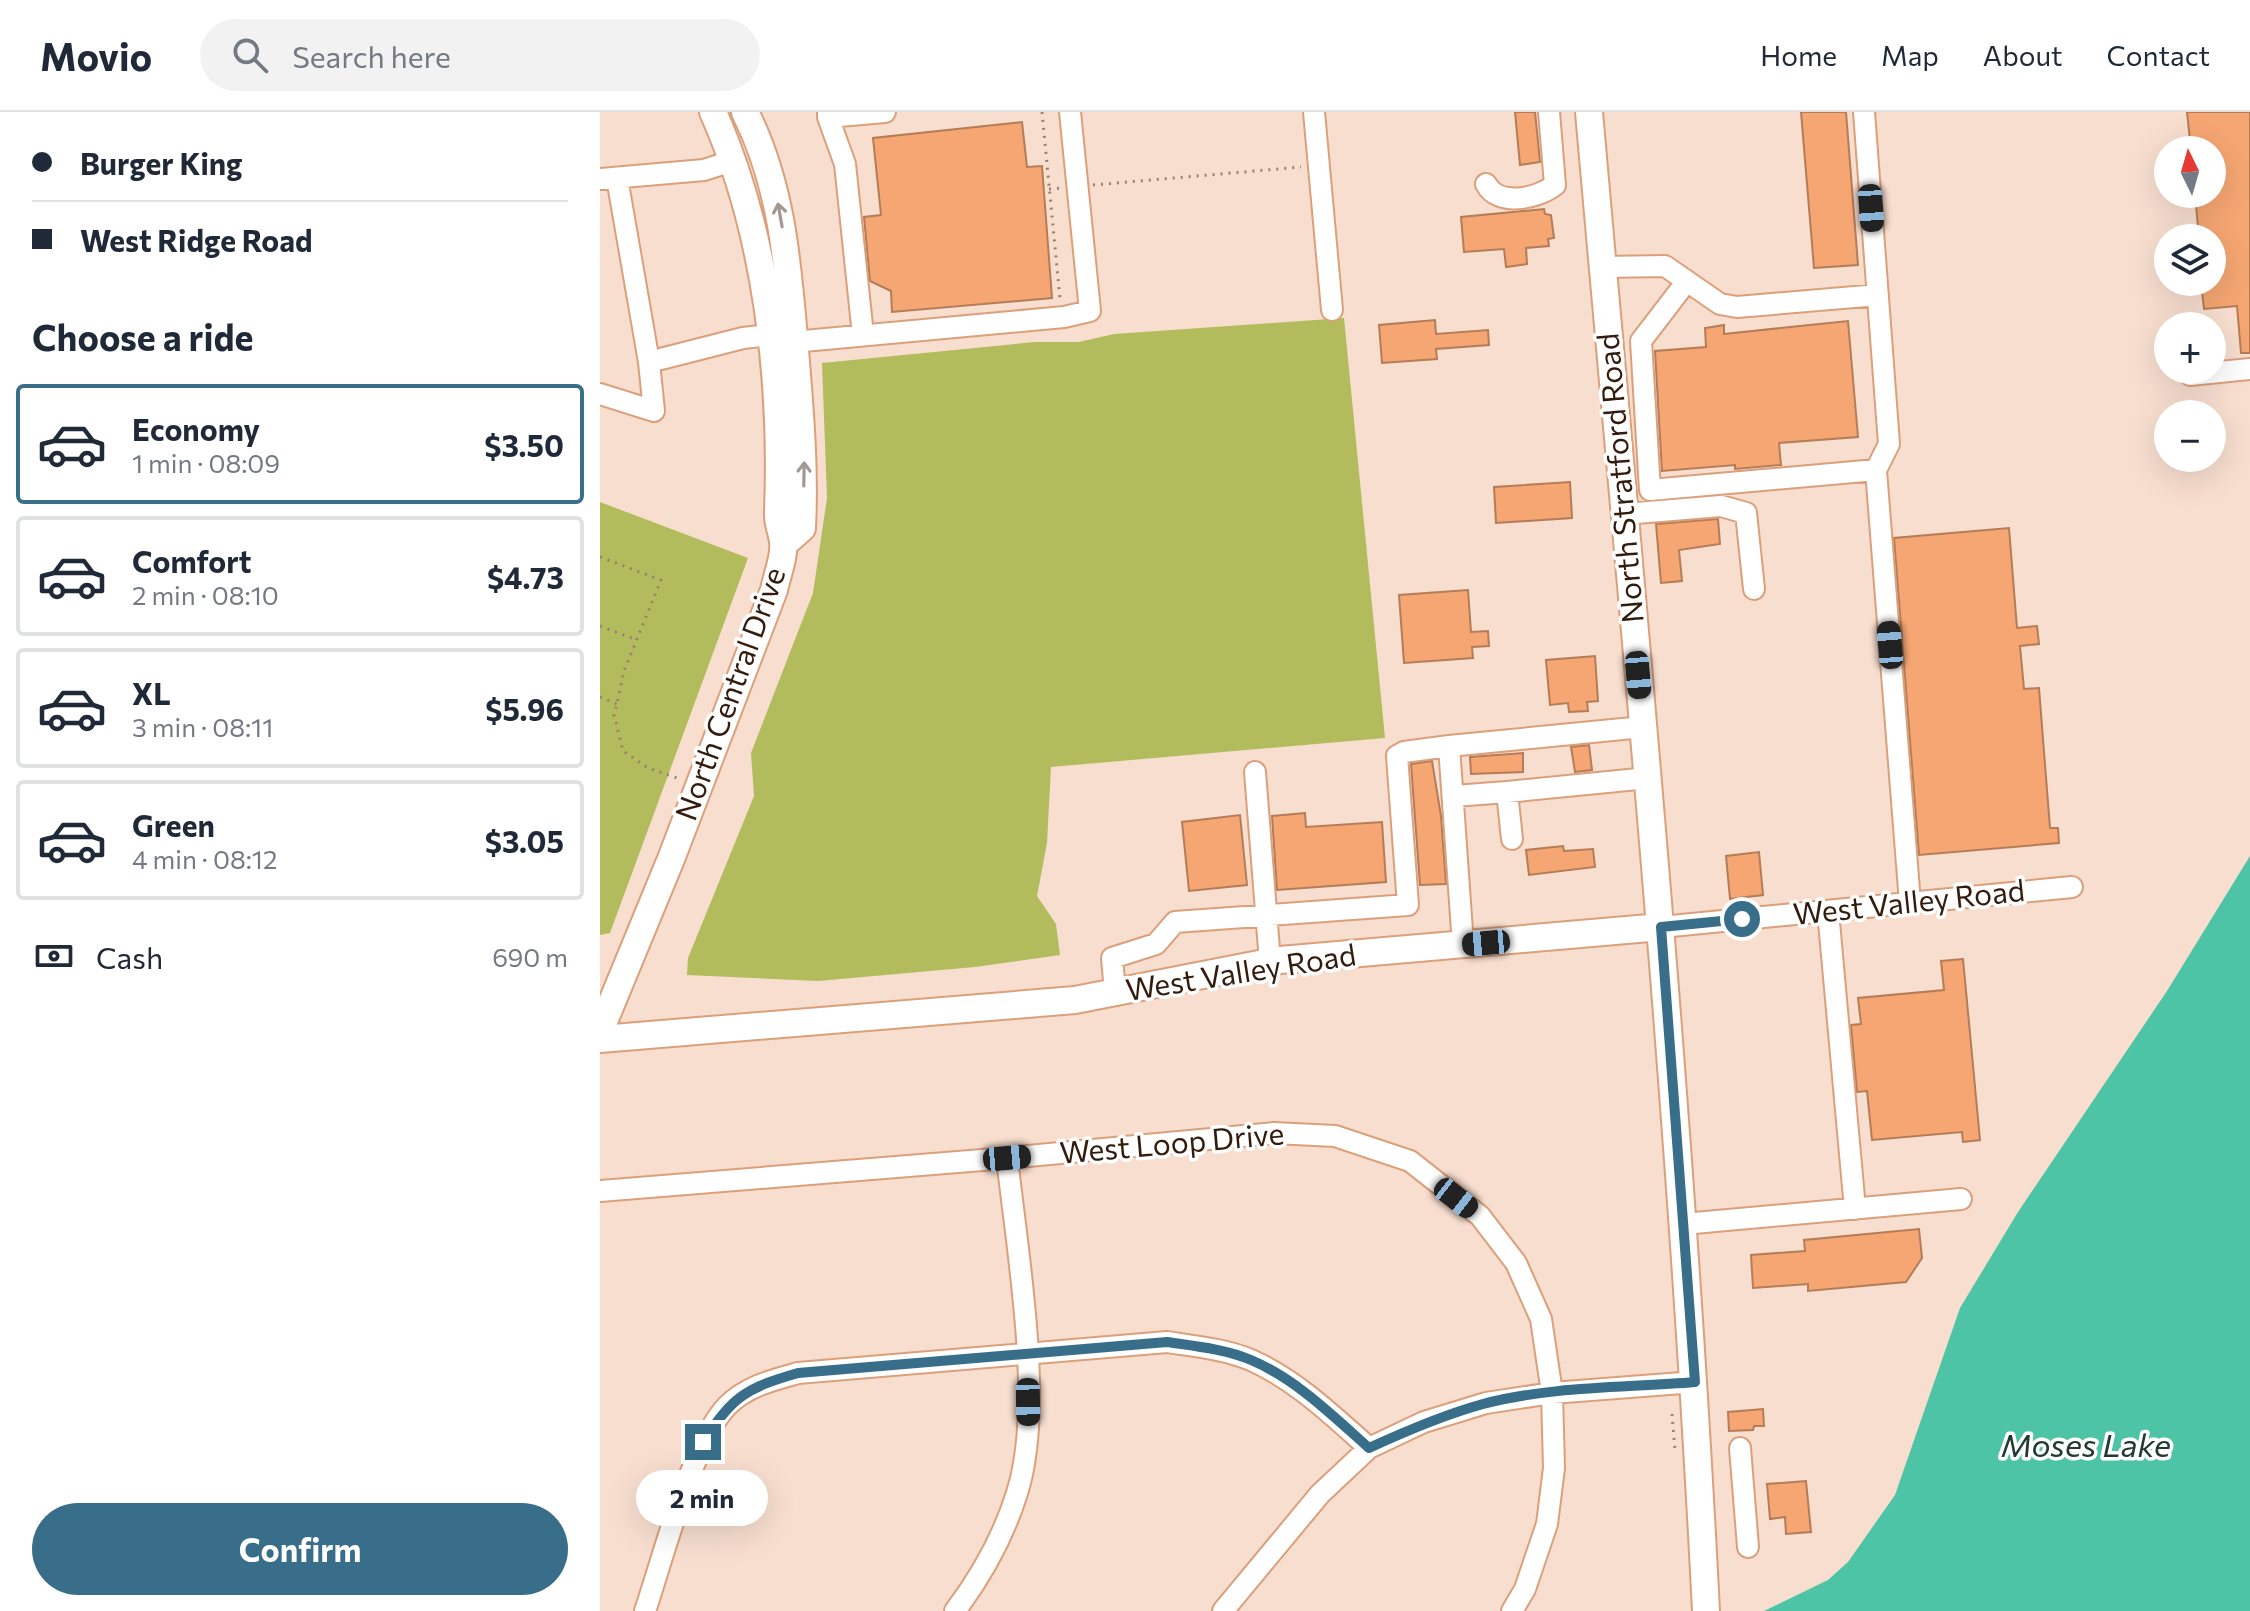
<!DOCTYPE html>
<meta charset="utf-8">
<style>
body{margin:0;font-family:Commissioner,sans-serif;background:#f2f2f3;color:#1f2937;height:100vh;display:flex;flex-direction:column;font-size:30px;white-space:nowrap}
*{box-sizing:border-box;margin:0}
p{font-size:26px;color:#747a83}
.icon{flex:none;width:44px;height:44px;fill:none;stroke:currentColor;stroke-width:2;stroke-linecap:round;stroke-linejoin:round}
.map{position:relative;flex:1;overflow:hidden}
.side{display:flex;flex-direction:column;background:#fff;width:600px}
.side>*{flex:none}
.hud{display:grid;align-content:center;height:176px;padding:0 32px;background:#fff}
.needle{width:52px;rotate:355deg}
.controls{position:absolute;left:1554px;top:24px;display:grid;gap:16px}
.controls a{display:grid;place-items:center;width:72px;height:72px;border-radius:50%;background:#fff;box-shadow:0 8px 32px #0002;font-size:40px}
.end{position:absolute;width:36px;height:36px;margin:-18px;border:10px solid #386e89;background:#fff;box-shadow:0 0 0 4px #fff}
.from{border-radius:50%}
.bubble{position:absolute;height:56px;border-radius:28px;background:#fff;box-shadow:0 8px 32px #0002;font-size:26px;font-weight:700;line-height:56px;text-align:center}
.car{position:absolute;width:24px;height:48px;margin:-24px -12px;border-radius:10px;box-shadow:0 0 6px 2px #0007;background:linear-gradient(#222 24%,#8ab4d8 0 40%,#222 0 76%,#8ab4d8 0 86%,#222 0)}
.hud b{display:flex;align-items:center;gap:28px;height:76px;font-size:30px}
.hud b+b{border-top:2px solid #e0e1e3}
.hud i{width:20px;height:20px;background:#1f2937}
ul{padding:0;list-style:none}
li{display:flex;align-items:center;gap:24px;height:120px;margin:0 16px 12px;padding:0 16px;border:4px solid #e0e1e3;border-radius:8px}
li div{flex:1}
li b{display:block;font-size:30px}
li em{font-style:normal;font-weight:700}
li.selected{border-color:#386e89}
li>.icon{width:72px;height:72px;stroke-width:1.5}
h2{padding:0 32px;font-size:36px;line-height:96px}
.pay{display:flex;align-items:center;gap:20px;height:88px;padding:0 32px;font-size:30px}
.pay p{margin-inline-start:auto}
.cta{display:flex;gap:16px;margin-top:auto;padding:16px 32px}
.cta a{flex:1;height:92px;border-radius:48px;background:#386e89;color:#fff;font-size:32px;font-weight:700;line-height:92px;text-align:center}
header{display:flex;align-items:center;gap:48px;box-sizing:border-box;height:112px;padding:0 40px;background:#fff;border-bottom:2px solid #e0e1e3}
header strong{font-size:38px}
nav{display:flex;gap:44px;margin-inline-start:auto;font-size:28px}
.search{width:560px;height:72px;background:#f2f2f3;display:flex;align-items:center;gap:20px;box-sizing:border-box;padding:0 28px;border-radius:44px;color:#747a83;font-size:30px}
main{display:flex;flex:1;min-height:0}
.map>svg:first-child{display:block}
.green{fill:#b3bc5c}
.water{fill:#4cc4a5}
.building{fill:#f5a672;stroke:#b57c58;stroke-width:2}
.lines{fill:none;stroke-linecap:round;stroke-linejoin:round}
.minor-casing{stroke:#dba07b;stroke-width:24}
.major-casing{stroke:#dba07b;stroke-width:30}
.path{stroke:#998172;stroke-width:3;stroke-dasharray:2 6;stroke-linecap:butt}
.minor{stroke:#fff;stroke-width:20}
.major{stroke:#fff;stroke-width:26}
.oneway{stroke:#a39992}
.route{stroke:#386e89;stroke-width:10}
.labels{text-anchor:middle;stroke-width:7;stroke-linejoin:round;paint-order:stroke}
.street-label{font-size:30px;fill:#331c0d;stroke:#fff}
.water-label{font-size:32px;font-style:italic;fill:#213b33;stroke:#fff}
</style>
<header>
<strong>Movio</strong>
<div class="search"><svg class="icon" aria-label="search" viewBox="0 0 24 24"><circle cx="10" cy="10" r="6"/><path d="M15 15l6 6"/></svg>Search here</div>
<nav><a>Home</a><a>Map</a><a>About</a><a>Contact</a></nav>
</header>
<main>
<section class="side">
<div class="hud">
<b><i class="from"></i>Burger King</b>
<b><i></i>West Ridge Road</b>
</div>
<h2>Choose a ride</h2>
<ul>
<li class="selected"><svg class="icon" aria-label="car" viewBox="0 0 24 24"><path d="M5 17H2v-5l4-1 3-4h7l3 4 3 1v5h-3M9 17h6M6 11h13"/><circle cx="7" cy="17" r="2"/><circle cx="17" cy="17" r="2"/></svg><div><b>Economy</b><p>1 min · 08:09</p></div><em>$3.50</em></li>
<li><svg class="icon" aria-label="car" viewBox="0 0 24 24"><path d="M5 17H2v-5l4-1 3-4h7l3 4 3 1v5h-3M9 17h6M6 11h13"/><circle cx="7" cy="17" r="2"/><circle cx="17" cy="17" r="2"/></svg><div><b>Comfort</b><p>2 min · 08:10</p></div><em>$4.73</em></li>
<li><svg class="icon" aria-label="car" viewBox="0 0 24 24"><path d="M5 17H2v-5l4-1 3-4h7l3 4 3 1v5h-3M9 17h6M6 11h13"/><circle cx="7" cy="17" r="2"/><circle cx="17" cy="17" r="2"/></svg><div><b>XL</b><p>3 min · 08:11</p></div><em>$5.96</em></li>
<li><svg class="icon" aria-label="car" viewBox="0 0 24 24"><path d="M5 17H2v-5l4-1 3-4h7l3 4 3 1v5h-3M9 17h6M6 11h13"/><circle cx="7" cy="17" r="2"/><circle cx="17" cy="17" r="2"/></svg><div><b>Green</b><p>4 min · 08:12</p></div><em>$3.05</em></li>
</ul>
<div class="pay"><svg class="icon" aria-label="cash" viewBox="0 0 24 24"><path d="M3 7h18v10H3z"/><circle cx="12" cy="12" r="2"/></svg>Cash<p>690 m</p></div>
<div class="cta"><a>Confirm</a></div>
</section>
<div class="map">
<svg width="1650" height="1499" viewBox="0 0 1650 1499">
<rect width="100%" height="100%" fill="#f7decf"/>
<path class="green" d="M 744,206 L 785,626 L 451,655 L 447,731 L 437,784 L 456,812 L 460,843 L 375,855 L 218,869 L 87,863 L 88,846 L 154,684 L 151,641 L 213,481 L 227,386 L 222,251 L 435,230 L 479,230 L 514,222 Z
M 0,390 L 148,446 L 10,821 L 0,823 Z"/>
<path class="water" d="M 1650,744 L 1650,1499 L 1164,1499 L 1228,1468 L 1248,1450 L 1295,1383 L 1360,1196 L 1418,1100 L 1567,879 Z"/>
<path class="building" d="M 915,0 L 935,0 L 940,50 L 920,53 Z
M 1201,0 L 1246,0 L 1258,153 L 1214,156 Z
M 1587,0 L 1650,0 L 1650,241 L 1641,241 L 1637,194 L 1604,197 L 1601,170 L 1612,170 L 1612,126 L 1599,126 L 1595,82 L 1612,82 L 1612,38 L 1591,38 Z
M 422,10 L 427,55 L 442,54 L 452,186 L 292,200 L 291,179 L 270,169 L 264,105 L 281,103 L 273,26 Z
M 944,97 L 945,102 L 951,103 L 954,126 L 948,127 L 949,134 L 926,136 L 927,152 L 906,155 L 904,137 L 864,140 L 861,105 Z
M 835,208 L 836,222 L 888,218 L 889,233 L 836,237 L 837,247 L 782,251 L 779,213 Z
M 1248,209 L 1258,325 L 1179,331 L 1181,353 L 1135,357 L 1135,353 L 1062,359 L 1055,239 L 1106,235 L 1105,216 L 1124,213 L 1124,222 Z
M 970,370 L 972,406 L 896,411 L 894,375 Z
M 1118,407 L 1120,432 L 1079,438 L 1082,469 L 1061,471 L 1056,412 Z
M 1409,416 L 1417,516 L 1437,514 L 1439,532 L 1420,534 L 1424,577 L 1439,576 L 1450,716 L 1458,716 L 1459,731 L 1319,743 L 1294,426 Z
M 868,478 L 871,520 L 888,519 L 889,534 L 872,535 L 873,546 L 804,551 L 799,483 Z
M 995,544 L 998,589 L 987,590 L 988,599 L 969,600 L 968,591 L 950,593 L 946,548 Z
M 989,633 L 992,658 L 975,660 L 971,635 Z
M 923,641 L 923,660 L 871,662 L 870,645 Z
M 832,649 L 841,704 L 846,772 L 820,773 L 811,652 Z
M 705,701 L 706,715 L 782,710 L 786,770 L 677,778 L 672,704 Z
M 640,703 L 647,773 L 589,779 L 582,710 Z
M 963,734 L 964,739 L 993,737 L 995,755 L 929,763 L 926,738 Z
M 1159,740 L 1163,783 L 1130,787 L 1126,744 Z
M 1363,847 L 1380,1028 L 1363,1030 L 1362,1020 L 1272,1028 L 1267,979 L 1257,980 L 1251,913 L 1261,912 L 1258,886 L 1344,878 L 1341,849 Z
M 1319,1117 L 1322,1146 L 1306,1170 L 1208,1179 L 1208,1172 L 1153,1176 L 1151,1143 L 1205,1139 L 1204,1128 Z
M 1163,1297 L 1164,1314 L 1154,1314 L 1153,1318 L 1129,1319 L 1128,1300 Z
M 1206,1369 L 1211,1420 L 1186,1422 L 1185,1405 L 1170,1407 L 1167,1372 Z"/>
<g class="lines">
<defs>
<path id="minor" d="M 228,0 L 228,5 L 285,0
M 714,0 L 732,198
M 1264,0 L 1289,332 L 1276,358 L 1310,791
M 228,5 L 245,52 L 263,223
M 17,66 L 49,250
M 0,67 L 104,58 L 135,48
M 886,72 C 898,95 937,87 955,73 L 949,0
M 1002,155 L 1065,154 L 1120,192 L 1137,195 L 1278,183
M 1087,169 L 1041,229 L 1050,378 L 1276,358
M 182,231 L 464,205 L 490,199 L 470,0
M 1590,263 L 1650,257
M 0,282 L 54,299 L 49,250 L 143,226 L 169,223
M 1024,402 L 1121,394 L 1146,401 L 1154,477
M 849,634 L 1043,615
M 655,660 L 670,850
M 854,684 L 907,680
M 912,727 L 907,680 L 1048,666
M 1228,799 L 1255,1097
M 1061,815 L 1472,775
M 515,880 L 512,846 L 556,832 L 575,810 L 808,793 L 797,644 L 804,640 L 849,634 L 863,833
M 0,1079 L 407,1046 L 674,1021 L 735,1024 L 810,1049 L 880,1104 L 916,1151 L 941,1207 L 952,1281 L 954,1356 L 947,1412 L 925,1477 L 912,1499
M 1083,1112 L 1361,1087
M 1140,1336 L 1148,1435
M 45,1499 C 62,1449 93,1329 127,1294 C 147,1274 173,1268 198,1261 L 567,1230 C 594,1234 625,1237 651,1248 C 696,1268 733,1304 769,1336
M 355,1499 C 382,1463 404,1423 417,1381 C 445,1294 417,1139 407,1046
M 623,1499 L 720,1382 L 769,1336 L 824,1310 L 886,1291 L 952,1281 L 1095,1270"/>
<path id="major" d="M 145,0 C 183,75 188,156 195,238 C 200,299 205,355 202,416 L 184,432
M 989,0 C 1033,499 1081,998 1106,1499
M 0,919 L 71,747 L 174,478 C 177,463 185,444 183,430 C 182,419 177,411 178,400 C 183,268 167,121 113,0
M 0,927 L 475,888 L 680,848 L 1061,815"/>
</defs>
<use href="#minor" class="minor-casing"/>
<use href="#major" class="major-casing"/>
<path class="path" d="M 442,0 L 460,187
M 493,73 L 701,55
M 449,77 L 462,76
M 0,445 L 61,468 L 24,559 L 17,592 L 14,603 L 23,639 L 48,656 L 80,667
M 0,514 L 37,528
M 0,585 L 17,592
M 1072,1302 L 1075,1338"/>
<use href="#minor" class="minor"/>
<use href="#major" class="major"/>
</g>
<defs><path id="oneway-shaft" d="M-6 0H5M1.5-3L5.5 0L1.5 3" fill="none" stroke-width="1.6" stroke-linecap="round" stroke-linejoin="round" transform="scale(2)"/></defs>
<g class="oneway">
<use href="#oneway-shaft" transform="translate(180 103) rotate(-100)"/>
<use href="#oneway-shaft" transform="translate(204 362) rotate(-89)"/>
</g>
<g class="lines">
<path class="route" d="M 103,1330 C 133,1284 146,1276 198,1261 L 567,1230 C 594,1234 625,1237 651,1248 C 696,1267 733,1304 769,1336 C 806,1319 843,1303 883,1292 C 951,1274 1025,1276 1095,1270 L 1061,815 L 1142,807"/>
</g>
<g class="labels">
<g class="street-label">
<text transform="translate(1021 366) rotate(-95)" y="10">North Stratford Road</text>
<text transform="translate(131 582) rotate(-70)" y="10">North Central Drive</text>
<text transform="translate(1309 791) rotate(-6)" y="10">West Valley Road</text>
<text transform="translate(641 861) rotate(-9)" y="10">West Valley Road</text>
<text transform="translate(572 1032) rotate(-5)" y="10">West Loop Drive</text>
</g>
<g class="water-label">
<text x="1486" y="1345">Moses Lake</text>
</g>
</g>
</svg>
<div class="controls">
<a><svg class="needle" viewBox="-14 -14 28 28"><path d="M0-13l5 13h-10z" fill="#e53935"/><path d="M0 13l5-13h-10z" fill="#747a83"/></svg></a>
<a><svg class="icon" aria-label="layers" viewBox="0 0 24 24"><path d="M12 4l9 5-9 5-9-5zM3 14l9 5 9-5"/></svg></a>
<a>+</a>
<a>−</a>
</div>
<i class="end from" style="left:1142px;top:807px"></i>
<i class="end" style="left:103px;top:1330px"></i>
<div class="bubble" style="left:36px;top:1358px;width:132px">2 min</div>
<i class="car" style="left:1271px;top:96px;rotate:176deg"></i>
<i class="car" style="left:1290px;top:533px;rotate:355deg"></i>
<i class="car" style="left:1038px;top:563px;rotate:175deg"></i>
<i class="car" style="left:886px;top:831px;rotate:265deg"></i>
<i class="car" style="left:407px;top:1046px;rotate:85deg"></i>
<i class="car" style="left:856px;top:1086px;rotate:128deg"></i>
<i class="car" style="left:428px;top:1290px;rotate:179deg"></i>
</div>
</main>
